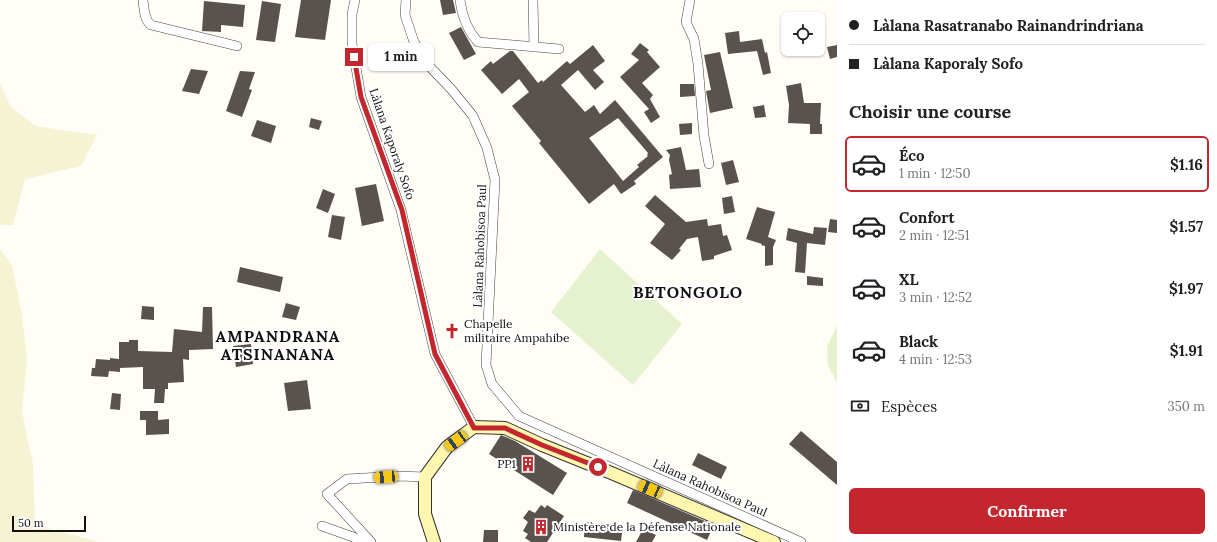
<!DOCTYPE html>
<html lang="fr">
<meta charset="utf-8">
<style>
body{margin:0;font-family:Lora,serif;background:#f2f2f2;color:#202124;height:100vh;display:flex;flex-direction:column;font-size:15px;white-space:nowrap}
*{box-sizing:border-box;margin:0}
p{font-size:13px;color:#757577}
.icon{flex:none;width:22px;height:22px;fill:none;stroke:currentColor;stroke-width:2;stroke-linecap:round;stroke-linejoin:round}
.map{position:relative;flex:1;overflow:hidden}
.sheet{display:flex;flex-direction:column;background:#fff;width:380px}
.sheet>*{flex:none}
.banner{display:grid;align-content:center;height:88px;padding:0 12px;background:#fff}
.fabs{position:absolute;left:781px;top:12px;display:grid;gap:8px}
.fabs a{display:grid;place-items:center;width:44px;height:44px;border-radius:6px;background:#fff;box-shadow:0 1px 3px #0004;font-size:20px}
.scale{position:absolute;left:12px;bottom:10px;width:74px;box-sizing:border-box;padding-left:4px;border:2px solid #111;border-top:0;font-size:11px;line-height:14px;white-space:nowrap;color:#111;-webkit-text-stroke:3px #fff;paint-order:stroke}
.end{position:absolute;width:18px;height:18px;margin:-9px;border:5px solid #c4262e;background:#fff;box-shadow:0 0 0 2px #fff}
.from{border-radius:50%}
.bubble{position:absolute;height:28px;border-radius:6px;background:#fff;box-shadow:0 1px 3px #0004;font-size:13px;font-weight:700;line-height:28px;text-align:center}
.car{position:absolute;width:12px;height:24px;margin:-12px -6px;border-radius:5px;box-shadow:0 0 3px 1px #0007;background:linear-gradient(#f5c518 24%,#345 0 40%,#f5c518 0 76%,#345 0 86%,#f5c518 0)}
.banner b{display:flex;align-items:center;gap:14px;height:38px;font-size:15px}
.banner b+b{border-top:1px solid #e0e0e0}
.banner i{width:10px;height:10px;background:#202124}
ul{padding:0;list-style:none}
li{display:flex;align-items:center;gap:12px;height:56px;margin:0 8px 6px;padding:0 4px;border:2px solid transparent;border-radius:6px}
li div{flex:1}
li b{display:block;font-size:15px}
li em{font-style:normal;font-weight:700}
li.on{border-color:#c4262e}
li>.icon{width:36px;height:36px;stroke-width:1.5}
h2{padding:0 12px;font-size:18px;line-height:48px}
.pay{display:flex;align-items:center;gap:10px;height:44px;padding:0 12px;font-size:15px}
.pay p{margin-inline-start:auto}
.action{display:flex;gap:8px;margin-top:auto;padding:8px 12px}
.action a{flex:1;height:46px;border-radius:6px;background:#c4262e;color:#fff;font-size:16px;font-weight:700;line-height:46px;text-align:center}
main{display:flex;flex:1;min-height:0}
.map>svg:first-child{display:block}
.farmland{fill:#f6f3d4}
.pitch{fill:#e6f2cf}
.building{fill:#5a524d;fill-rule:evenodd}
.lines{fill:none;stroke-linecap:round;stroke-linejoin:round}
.street-casing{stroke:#444;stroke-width:10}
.secondary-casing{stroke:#333;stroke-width:14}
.street{stroke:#fff;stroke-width:9}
.secondary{stroke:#fff6b0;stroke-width:12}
.route{stroke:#c4262e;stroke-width:5}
.labels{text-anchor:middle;stroke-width:4;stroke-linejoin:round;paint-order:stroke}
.street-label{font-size:12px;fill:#111;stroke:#fff}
.poi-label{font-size:12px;fill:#111;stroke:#fff;text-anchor:start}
.district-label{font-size:16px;font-weight:bold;letter-spacing:1px;fill:#111;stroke:#fff}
</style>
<main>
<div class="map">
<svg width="837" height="542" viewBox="0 0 837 542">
<rect width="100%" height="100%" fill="#fffdf5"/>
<path class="farmland" d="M 0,84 L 11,107 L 35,126 L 97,135 L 81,166 L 25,179 L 13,225 L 0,225 Z
M 0,249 L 12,265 L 22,314 L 27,360 L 22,412 L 33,464 L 35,525 L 96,541 L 97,542 L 0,542 Z"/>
<path class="pitch" d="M 600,249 L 682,324 L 633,385 L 551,312 Z
M 837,325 L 837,383 L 828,365 L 827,347 Z"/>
<path class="building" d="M 301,0 L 331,0 L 325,40 L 295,37 Z
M 440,0 L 453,0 L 456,13 L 443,15 Z
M 204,1 L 245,5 L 243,27 L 221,25 L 221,32 L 202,31 Z
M 262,1 L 281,4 L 275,42 L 256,40 Z
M 461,27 L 476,54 L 464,60 L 449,33 Z
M 739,31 L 740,42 L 762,39 L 765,53 L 767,52 L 771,73 L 763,75 L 757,51 L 728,54 L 725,33 Z
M 640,43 L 649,50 L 647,52 L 660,67 L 642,83 L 653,95 L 650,99 L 660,117 L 651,123 L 644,112 L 649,109 L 620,77 L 639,60 L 631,54 Z
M 593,45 L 605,61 L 593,70 L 604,82 L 595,90 L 578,70 L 561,85 L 585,112 L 594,105 L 600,114 L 615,100 L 663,157 L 634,181 L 636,184 L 621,194 L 614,184 L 589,204 L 539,143 L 541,141 L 512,106 L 529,92 L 519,79 L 502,94 L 481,70 L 491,61 L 493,64 L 510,51 L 513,51 L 538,83 L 542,80 L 543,82 L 567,61 L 570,64 ZM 618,118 L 648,153 L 647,155 L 648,156 L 637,165 L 639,167 L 623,181 L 589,138 Z
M 837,45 L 837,57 L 830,59 L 827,47 Z
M 720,52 L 733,108 L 710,113 L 706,91 L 711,90 L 704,55 Z
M 191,69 L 208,71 L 199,94 L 182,91 Z
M 240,71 L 255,72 L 249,89 L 252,90 L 242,117 L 226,111 Z
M 801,83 L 804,103 L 821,103 L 820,124 L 822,124 L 822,134 L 810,134 L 810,124 L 788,123 L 789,105 L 786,86 Z
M 680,84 L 694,84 L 695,96 L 680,97 Z
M 764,105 L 766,117 L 755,118 L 753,107 Z
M 311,118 L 322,121 L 319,130 L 309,127 Z
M 257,120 L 276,126 L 271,143 L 251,136 Z
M 692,123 L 692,134 L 680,135 L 679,124 Z
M 681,147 L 686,170 L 699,169 L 701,187 L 670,189 L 669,175 L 672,174 L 669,160 L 670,155 L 666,150 Z
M 733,160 L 739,182 L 726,185 L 721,163 Z
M 376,184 L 384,221 L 362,226 L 355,188 Z
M 323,189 L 335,194 L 328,213 L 316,208 Z
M 655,195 L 686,222 L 707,219 L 708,226 L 721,224 L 723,236 L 727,235 L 732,250 L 714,256 L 714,259 L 702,261 L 698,237 L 687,239 L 679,249 L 681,250 L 672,260 L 650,243 L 665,224 L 645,206 Z
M 732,196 L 735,212 L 724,214 L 722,198 Z
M 757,207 L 775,212 L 768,237 L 776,240 L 773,247 L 773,265 L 765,266 L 765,246 L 761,245 L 762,244 L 746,239 Z
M 332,215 L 345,217 L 341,240 L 328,237 Z
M 830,219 L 837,220 L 837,233 L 828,232 Z
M 814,227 L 827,228 L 825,245 L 807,243 L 805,273 L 795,272 L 797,243 L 786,240 L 788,228 L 813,234 Z
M 240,267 L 283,277 L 280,292 L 237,282 Z
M 807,276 L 823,278 L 823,286 L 807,285 Z
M 286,303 L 300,307 L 296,320 L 282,317 Z
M 142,306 L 154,307 L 154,320 L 141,319 Z
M 203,307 L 212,307 L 213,349 L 189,350 L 189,360 L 183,359 L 184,382 L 168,383 L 168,389 L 165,389 L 164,403 L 154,403 L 155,389 L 143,389 L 143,367 L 120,368 L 120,372 L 109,371 L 108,377 L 91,376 L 92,368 L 95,368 L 96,359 L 110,360 L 110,358 L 119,359 L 119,342 L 129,342 L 129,340 L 138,340 L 138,351 L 172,352 L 174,329 L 202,332 Z
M 251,344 L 253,364 L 236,367 L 233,346 Z
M 307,380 L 311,409 L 288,411 L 284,383 Z
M 112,393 L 121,394 L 120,410 L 110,409 Z
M 140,411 L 158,411 L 158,420 L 169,419 L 169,434 L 146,435 L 146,420 L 140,420 Z
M 801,431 L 837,462 L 837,485 L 789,444 Z
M 501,435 L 515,441 L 567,473 L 553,495 L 489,454 Z
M 698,453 L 727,467 L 721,479 L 692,465 Z
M 633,490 L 714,525 L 707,540 L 627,503 Z
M 541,505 L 545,508 L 547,505 L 564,516 L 547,542 L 531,542 L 525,538 L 528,534 L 523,531 L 528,522 L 523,518 L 529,510 L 535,513 Z
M 585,522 L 623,526 L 621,541 L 584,537 Z
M 643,529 L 656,535 L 652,542 L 636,542 Z
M 484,530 L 498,530 L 498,542 L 483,542 Z"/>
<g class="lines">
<defs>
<path id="street" d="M 143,0 C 144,8 144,20 151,25 L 237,46
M 355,0 L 352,14 L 352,44 L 361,97 L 401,210 L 435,354 L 474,427
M 406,0 L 405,15 L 414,42 L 430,67 L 452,90 L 473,116 L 487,148 L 495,180 L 486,365 L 492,384 L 519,416 L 801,542
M 460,0 C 462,16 467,30 478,42 L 559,49
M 533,0 L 534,47
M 690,0 L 686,22 L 694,39 L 698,64 L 704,136 L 709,164
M 322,526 L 353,537 L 362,542
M 371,542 L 327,494 L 347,479 L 399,476 L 425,477"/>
<path id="secondary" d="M 434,542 L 425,514 L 425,477 L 447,447 L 474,427 L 505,428 L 542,445 L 609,472 L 774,542"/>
</defs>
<use href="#street" class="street-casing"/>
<use href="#secondary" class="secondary-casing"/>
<use href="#street" class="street"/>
<use href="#secondary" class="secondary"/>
</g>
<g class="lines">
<path class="route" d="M 354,57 L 361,97 L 402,210 L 435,354 L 474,428 L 505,428 L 542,445 L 598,467"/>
</g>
<defs>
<symbol id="church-bare" viewBox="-9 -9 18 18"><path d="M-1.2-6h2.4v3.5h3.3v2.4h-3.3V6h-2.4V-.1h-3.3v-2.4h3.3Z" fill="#c4262e" stroke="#fff" stroke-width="2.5" paint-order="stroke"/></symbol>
<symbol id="building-bare" viewBox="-9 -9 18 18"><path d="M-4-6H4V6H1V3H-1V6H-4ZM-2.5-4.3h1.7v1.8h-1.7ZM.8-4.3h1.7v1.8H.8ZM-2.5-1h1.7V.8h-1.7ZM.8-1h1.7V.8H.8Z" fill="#c4262e" stroke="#fff" stroke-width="2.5" paint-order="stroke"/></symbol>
</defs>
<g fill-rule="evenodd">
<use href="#church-bare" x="441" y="320" width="22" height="22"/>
<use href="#building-bare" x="517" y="453" width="22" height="22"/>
<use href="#building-bare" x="530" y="516" width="22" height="22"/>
</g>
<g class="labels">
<g class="street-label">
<text transform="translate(392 144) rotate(71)" y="4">Làlana Kaporaly Sofo</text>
<text transform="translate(480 246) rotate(-88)" y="4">Làlana Rahobisoa Paul</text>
<text transform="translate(710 488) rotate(24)" y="4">Làlana Rahobisoa Paul</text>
</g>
<g class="poi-label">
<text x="464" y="328">Chapelle<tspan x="464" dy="14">militaire Ampahibe</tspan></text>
<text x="516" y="468" text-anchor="end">PP1</text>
<text x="553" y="531">Ministère de la Défense Nationale</text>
</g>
<g class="district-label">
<text x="688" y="298">BETONGOLO</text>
<text x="278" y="342">AMPANDRANA<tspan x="278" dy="18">ATSINANANA</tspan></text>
</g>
</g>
</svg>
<div class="fabs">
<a><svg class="icon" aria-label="locate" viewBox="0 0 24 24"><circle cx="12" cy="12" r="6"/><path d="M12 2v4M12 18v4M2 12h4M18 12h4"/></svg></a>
</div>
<div class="scale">50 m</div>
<i class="end from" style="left:598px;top:467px"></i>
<i class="end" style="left:354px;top:57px"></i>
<div class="bubble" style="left:368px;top:43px;width:66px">1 min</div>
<i class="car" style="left:456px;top:441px;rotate:234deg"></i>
<i class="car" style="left:386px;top:477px;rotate:266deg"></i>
<i class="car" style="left:650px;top:489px;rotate:293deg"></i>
</div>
<section class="sheet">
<div class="banner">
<b><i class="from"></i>Làlana Rasatranabo Rainandrindriana</b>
<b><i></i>Làlana Kaporaly Sofo</b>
</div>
<h2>Choisir une course</h2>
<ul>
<li class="on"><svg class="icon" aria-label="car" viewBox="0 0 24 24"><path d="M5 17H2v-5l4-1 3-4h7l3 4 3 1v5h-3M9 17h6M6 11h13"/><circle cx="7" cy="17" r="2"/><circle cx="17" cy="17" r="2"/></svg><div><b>Éco</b><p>1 min · 12:50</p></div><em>$1.16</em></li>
<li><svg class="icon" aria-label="car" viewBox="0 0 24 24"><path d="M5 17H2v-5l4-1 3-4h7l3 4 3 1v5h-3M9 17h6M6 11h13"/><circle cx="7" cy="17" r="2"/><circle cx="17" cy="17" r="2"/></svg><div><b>Confort</b><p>2 min · 12:51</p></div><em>$1.57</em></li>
<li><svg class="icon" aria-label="car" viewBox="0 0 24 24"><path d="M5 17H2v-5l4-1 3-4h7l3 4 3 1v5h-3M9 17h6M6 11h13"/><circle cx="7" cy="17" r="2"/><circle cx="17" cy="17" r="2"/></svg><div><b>XL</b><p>3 min · 12:52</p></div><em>$1.97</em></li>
<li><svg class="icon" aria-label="car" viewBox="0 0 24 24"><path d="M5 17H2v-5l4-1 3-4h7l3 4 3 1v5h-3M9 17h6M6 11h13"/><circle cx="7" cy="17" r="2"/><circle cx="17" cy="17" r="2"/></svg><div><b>Black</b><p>4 min · 12:53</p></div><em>$1.91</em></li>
</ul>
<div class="pay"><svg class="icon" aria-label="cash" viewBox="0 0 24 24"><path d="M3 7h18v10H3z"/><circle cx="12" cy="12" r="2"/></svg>Espèces<p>350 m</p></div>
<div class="action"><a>Confirmer</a></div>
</section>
</main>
